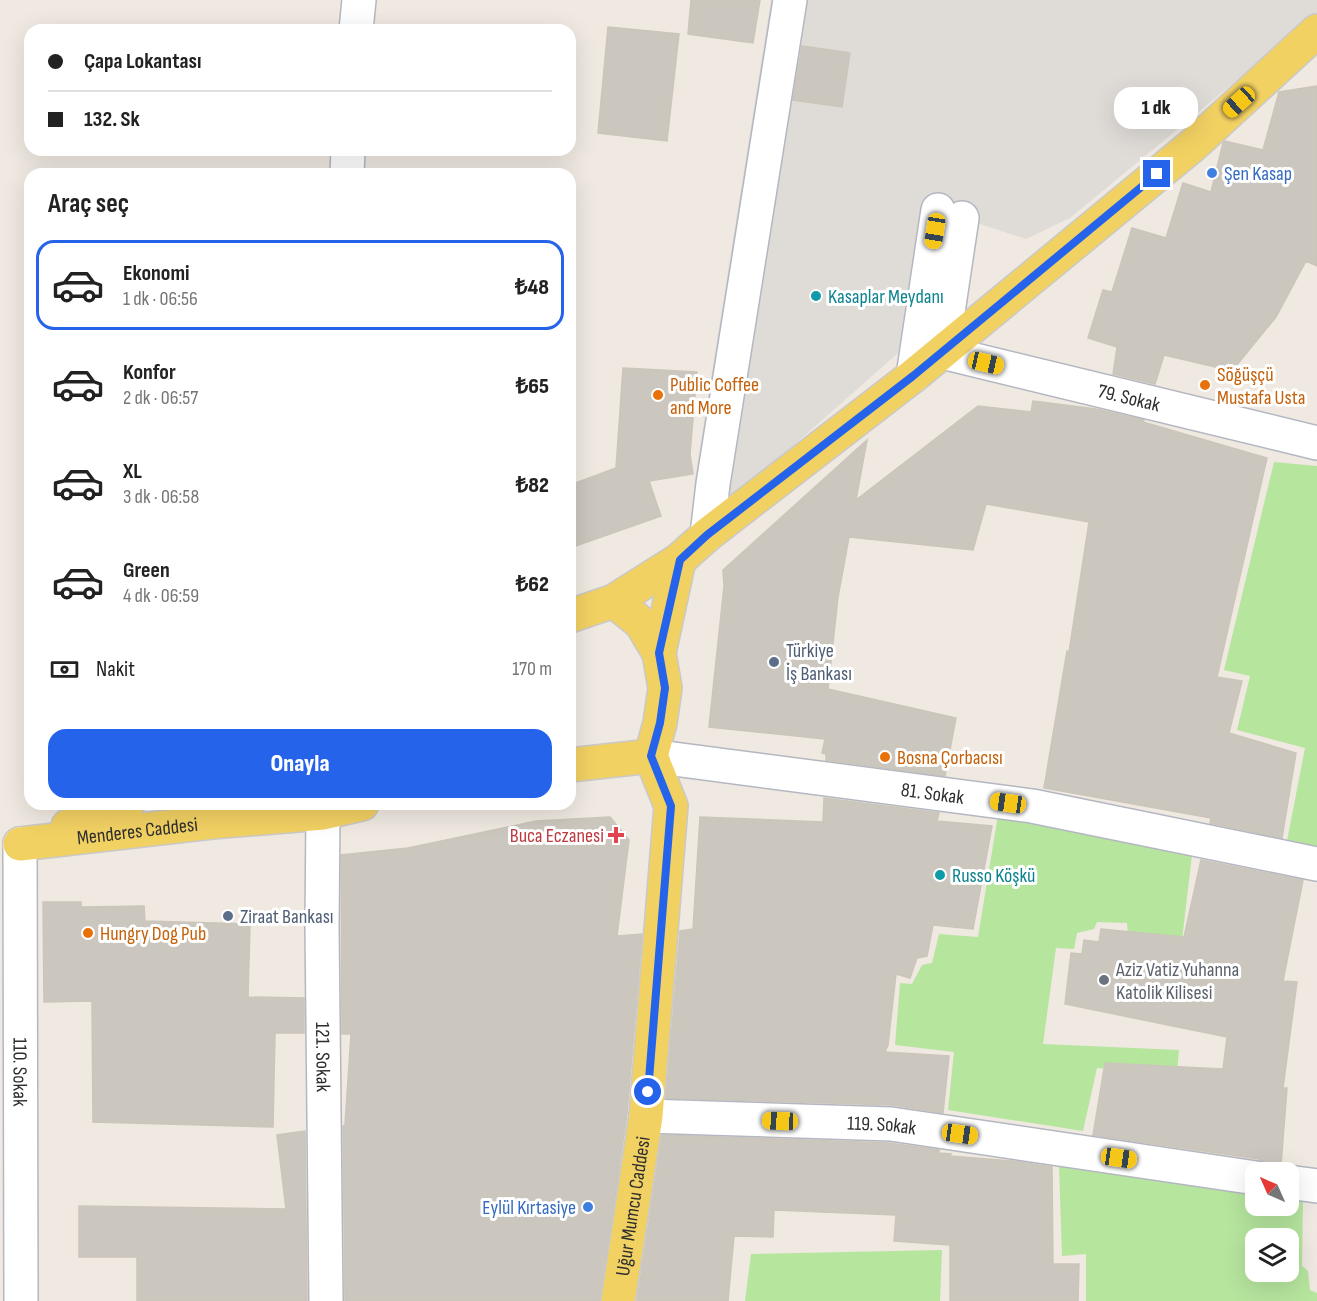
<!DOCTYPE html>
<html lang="tr">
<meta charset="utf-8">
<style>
body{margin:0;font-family:"Sofia Sans Condensed",sans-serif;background:#f2f2f2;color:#222;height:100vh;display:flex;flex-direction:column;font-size:22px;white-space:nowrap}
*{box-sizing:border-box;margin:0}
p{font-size:20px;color:#767676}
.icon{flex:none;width:33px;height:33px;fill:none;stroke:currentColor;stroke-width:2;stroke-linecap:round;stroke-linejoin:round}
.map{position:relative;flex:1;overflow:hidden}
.sheet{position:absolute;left:24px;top:168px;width:552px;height:642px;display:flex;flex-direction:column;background:#fff;border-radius:18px;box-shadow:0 6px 24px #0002}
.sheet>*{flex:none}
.banner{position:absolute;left:24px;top:24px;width:552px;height:132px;border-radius:18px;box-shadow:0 6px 24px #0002;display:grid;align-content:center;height:132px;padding:0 24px;background:#fff}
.needle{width:39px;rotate:315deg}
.tools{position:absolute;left:1245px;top:1162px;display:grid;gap:12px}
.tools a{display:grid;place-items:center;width:54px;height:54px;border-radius:12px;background:#fff;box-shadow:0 6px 24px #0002;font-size:30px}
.end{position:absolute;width:27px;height:27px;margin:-14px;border:8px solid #2563eb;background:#fff;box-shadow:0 0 0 3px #fff}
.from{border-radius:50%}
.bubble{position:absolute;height:42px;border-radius:18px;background:#fff;box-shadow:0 6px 24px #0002;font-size:20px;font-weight:800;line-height:42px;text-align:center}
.car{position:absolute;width:18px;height:36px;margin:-18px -9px;border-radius:8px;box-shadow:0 0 4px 2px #0007;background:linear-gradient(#f5c518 24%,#345 0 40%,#f5c518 0 76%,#345 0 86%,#f5c518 0)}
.banner b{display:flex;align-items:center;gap:21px;height:57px;font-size:22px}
.banner b+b{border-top:2px solid #e0e0e0}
.banner i{width:15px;height:15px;background:#222}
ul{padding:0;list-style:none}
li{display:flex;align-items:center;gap:18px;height:90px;margin:0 12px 9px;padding:0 12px;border:3px solid transparent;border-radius:18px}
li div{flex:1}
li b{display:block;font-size:22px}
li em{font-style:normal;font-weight:800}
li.current{border-color:#2563eb}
li>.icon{width:54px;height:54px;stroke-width:1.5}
h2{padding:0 24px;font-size:27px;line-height:72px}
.pay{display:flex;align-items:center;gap:15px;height:66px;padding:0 24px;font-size:22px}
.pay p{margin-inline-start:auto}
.cta{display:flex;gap:12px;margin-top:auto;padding:12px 24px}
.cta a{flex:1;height:69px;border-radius:18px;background:#2563eb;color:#fff;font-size:24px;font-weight:800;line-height:69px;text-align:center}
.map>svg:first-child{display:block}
.green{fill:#b6e59e;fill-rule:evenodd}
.plaza{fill:#dfdcd8}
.building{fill:#cbc7bf;stroke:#cbc5ba;stroke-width:1.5}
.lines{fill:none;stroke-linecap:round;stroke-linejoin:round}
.minor-casing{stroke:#b4b7c1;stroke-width:36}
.major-casing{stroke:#c9c9c9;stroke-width:36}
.minor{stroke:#fff;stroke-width:33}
.major{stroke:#f2d163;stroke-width:33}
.route{stroke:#2563eb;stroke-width:8}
.shop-dot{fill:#3f7fe0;stroke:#fff;stroke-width:2}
.culture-dot{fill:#0f9aa8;stroke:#fff;stroke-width:2}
.food-dot{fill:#e8710a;stroke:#fff;stroke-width:2}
.service-dot{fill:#5c6f8a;stroke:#fff;stroke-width:2}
.health-dot{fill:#e0444e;stroke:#fff;stroke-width:2}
.worship-dot{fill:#6b7280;stroke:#fff;stroke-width:2}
.labels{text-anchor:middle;stroke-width:6;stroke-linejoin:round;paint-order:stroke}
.shop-label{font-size:20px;fill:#366cbe;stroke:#fff;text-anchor:start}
.culture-label{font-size:20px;fill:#0d838f;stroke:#fff;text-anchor:start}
.food-label{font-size:20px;fill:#c56008;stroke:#fff;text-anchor:start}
.street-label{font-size:20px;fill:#2e2e2e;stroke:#fff}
.service-label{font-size:20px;fill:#4e5e75;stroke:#fff;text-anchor:start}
.health-label{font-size:20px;fill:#be3a42;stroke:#fff;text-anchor:end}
.worship-label{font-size:20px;fill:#5b616d;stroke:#fff;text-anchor:start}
</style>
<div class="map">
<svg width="1317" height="1301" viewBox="0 0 1317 1301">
<rect width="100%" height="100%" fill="#efe9e1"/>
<path class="green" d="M 1274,462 L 1317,466 L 1317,849 L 1287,841 L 1305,748 L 1237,730 L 1250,676 L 1224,670 Z
M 998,815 L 1192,855 L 1182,940 L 1128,936 L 1127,923 L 1097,922 L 1094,929 L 1077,933 L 1074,949 L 1056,948 L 1043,1044 L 1179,1050 L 1177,1073 L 1097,1068 L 1083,1131 L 948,1110 L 954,1052 L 895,1045 L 900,983 L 912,984 L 922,965 L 932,963 L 939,934 L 978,937 Z
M 1059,1166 L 1255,1191 L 1256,1206 L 1288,1206 L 1289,1195 L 1303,1197 L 1302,1266 L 1308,1271 L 1310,1290 L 1317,1293 L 1317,1301 L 1086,1301 L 1086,1254 L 1062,1256 ZM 1256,1239 L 1288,1239 L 1288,1272 L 1256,1272 Z
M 942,1250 L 940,1301 L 745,1301 L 751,1254 Z"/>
<path class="plaza" d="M 771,0 L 1317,0 L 1317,14 L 1070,218 L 1026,239 L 922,205 L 898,353 L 749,485 L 692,513 L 695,479 Z"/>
<path class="building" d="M 691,0 L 760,0 L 753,43 L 688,34 Z
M 608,27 L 679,34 L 667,141 L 598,133 Z
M 802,46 L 850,53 L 842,107 L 793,100 Z
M 1317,86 L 1317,266 L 1306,261 L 1276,317 L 1232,371 L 1164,355 L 1155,384 L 1113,374 L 1117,347 L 1088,338 L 1103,290 L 1112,292 L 1132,228 L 1166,238 L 1183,183 L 1211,192 L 1223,143 L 1225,141 L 1263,150 L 1279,92 Z
M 623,368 L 697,372 L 690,454 L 693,474 L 649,481 L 661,516 L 570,548 L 570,485 L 616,468 Z
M 1033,401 L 1096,409 L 1144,420 L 1143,422 L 1267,458 L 1217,677 L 1242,681 L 1229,733 L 1296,753 L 1282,838 L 1210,823 L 1211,818 L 1044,788 L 1067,651 L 1069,652 L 1089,522 L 986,504 L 973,550 L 849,537 L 838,597 L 828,689 L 956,718 L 945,776 L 826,760 L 826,754 L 822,753 L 825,739 L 709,727 L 724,586 L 723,570 L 867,440 L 856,500 L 978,406 L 1031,412 Z
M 824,798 L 939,813 L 937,821 L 992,826 L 973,929 L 933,925 L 927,956 L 917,958 L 910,978 L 896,974 L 888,1045 L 885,1052 L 949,1056 L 943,1113 L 892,1105 L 666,1098 L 680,931 L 693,929 L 700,817 L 823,822 Z
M 610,817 L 629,840 L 617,936 L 642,934 L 627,1114 L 600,1301 L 345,1301 L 343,1126 L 345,1125 L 351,1034 L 342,1034 L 341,855 L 408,848 L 536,821 Z
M 1201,860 L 1303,880 L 1283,981 L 1297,982 L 1283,1088 L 1287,1088 L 1281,1165 L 1278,1167 L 1269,1165 L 1259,1159 L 1093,1135 L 1105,1063 L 1223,1069 L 1227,1037 L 1065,1004 L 1071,953 L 1082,954 L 1084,940 L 1099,942 L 1101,929 L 1184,937 Z
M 43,902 L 81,902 L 81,907 L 144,906 L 145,921 L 250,924 L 248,997 L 304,998 L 304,1033 L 275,1033 L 273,1127 L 93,1122 L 92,1001 L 44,1002 Z
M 305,1131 L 307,1301 L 137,1301 L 137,1257 L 79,1257 L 79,1206 L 286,1209 L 277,1135 Z
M 662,1135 L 889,1143 L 939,1150 L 939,1153 L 951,1154 L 950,1156 L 1012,1161 L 1052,1167 L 1053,1264 L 1079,1264 L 1078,1301 L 950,1301 L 950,1245 L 894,1241 L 896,1215 L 774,1210 L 773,1237 L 734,1236 L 728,1301 L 637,1301 Z"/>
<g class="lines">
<defs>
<g id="minor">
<path d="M 356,30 L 359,0"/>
<path d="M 347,174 L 348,150"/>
<path id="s1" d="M 962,218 L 942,352 L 1317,443"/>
<path d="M 913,376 L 938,210"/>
<path d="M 707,535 L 713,484 L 790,0"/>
<path id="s2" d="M 651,756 L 1032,806 L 1317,864"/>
<path id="s3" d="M 323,813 L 322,926 L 326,1301"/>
<path id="s4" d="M 20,844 L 21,1301"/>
<path id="s5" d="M 646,1116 L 891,1124 L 1256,1178"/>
<path d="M 1288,1182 L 1317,1186"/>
</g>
<g id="major">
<path d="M 614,601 L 641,623 L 659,653 L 665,688 L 660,723 L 651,756"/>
<path d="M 570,616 L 614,601 L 679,560 L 707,535 L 913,376 L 1193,145 L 1317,31"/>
<path d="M 659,653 L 679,560"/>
<path d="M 570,765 L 651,756"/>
<path d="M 68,826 L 128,804"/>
<path id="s6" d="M 20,844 L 212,822 L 323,813 L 362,804"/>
<path id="s7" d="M 618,1301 L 646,1116 L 671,806 L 651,756"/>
</g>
</defs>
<use href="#minor" class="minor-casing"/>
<use href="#major" class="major-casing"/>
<use href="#minor" class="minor"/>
<use href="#major" class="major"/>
</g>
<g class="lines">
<path class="route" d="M 648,1092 L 671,806 L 651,756 L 660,723 L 665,688 L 659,653 L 680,560 L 707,535 L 913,376 L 1157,174"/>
</g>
<g class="shop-dot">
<circle cx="1212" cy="173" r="6"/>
<circle cx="588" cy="1207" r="6"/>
</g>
<g class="culture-dot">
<circle cx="816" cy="296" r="6"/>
<circle cx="940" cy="875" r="6"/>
</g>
<g class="food-dot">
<circle cx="1205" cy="385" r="6"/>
<circle cx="658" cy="395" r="6"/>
<circle cx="885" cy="757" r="6"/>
<circle cx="88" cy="933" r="6"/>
</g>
<g class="service-dot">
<circle cx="774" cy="662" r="6"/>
<circle cx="228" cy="916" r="6"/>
</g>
<path class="health-dot" d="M613 826h6v6h6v6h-6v6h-6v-6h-6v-6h6z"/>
<circle class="worship-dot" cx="1104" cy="980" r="6"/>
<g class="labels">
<g class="shop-label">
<text x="1224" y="180">Şen Kasap</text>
<text x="576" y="1214" text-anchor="end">Eylül Kırtasiye</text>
</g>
<g class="culture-label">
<text x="828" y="303">Kasaplar Meydanı</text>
<text x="952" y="882">Russo Köşkü</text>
</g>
<g class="food-label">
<text x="1217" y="381">Söğüşçü<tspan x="1217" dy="23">Mustafa Usta</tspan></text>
<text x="670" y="391">Public Coffee<tspan x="670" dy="23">and More</tspan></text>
<text x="897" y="764">Bosna Çorbacısı</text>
<text x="100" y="940">Hungry Dog Pub</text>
</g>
<g class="street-label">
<text dy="7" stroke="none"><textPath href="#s1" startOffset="328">79. Sokak</textPath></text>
<text dy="7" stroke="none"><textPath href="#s2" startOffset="284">81. Sokak</textPath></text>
<text dy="7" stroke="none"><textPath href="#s6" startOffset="118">Menderes Caddesi</textPath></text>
<text dy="7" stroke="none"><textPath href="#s3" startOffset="244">121. Sokak</textPath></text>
<text dy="7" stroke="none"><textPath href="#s4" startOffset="228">110. Sokak</textPath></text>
<text dy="7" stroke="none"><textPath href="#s5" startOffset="236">119. Sokak</textPath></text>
<text dy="7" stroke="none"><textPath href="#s7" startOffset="96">Uğur Mumcu Caddesi</textPath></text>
</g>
<g class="service-label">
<text x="786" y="657">Türkiye<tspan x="786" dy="23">İş Bankası</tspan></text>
<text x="240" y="923">Ziraat Bankası</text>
</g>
<g class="health-label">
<text x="604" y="842">Buca Eczanesi</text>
</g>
<g class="worship-label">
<text x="1116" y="976">Aziz Vatiz Yuhanna<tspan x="1116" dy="23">Katolik Kilisesi</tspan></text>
</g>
</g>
</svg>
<div class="tools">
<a><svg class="needle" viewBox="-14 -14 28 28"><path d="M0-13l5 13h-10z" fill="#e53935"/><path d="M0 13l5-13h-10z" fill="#767676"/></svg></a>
<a><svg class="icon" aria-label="layers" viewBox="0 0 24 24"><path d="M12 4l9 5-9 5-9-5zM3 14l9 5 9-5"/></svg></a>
</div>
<i class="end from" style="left:648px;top:1092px"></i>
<i class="end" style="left:1157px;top:174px"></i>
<div class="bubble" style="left:1114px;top:87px;width:84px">1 dk</div>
<i class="car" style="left:1239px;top:102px;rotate:228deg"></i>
<i class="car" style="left:935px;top:231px;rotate:189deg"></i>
<i class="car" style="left:986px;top:363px;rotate:103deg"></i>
<i class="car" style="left:1008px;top:803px;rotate:278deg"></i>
<i class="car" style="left:780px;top:1121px;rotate:272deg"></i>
<i class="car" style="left:960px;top:1134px;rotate:98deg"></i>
<i class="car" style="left:1119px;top:1158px;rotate:98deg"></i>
<div class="banner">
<b><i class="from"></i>Çapa Lokantası</b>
<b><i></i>132. Sk</b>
</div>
<section class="sheet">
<h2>Araç seç</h2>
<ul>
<li class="current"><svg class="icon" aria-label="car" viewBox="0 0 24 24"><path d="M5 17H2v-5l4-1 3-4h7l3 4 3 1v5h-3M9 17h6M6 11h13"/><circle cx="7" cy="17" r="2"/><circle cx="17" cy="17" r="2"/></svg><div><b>Ekonomi</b><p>1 dk · 06:56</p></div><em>₺48</em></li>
<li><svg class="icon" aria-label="car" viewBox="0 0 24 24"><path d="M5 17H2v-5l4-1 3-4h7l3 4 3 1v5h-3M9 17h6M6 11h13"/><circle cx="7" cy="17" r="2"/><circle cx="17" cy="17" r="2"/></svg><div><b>Konfor</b><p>2 dk · 06:57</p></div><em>₺65</em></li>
<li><svg class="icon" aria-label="car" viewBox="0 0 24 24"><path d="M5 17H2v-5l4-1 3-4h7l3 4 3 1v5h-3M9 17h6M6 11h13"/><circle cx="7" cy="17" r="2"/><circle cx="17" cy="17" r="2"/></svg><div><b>XL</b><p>3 dk · 06:58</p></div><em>₺82</em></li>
<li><svg class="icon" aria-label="car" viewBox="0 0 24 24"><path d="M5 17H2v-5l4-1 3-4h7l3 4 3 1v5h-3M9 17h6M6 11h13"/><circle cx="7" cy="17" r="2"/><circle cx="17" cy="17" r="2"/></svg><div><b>Green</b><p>4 dk · 06:59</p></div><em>₺62</em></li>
</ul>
<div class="pay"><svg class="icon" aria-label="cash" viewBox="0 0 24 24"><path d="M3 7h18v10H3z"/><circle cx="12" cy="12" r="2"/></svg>Nakit<p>170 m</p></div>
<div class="cta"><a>Onayla</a></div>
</section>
</div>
